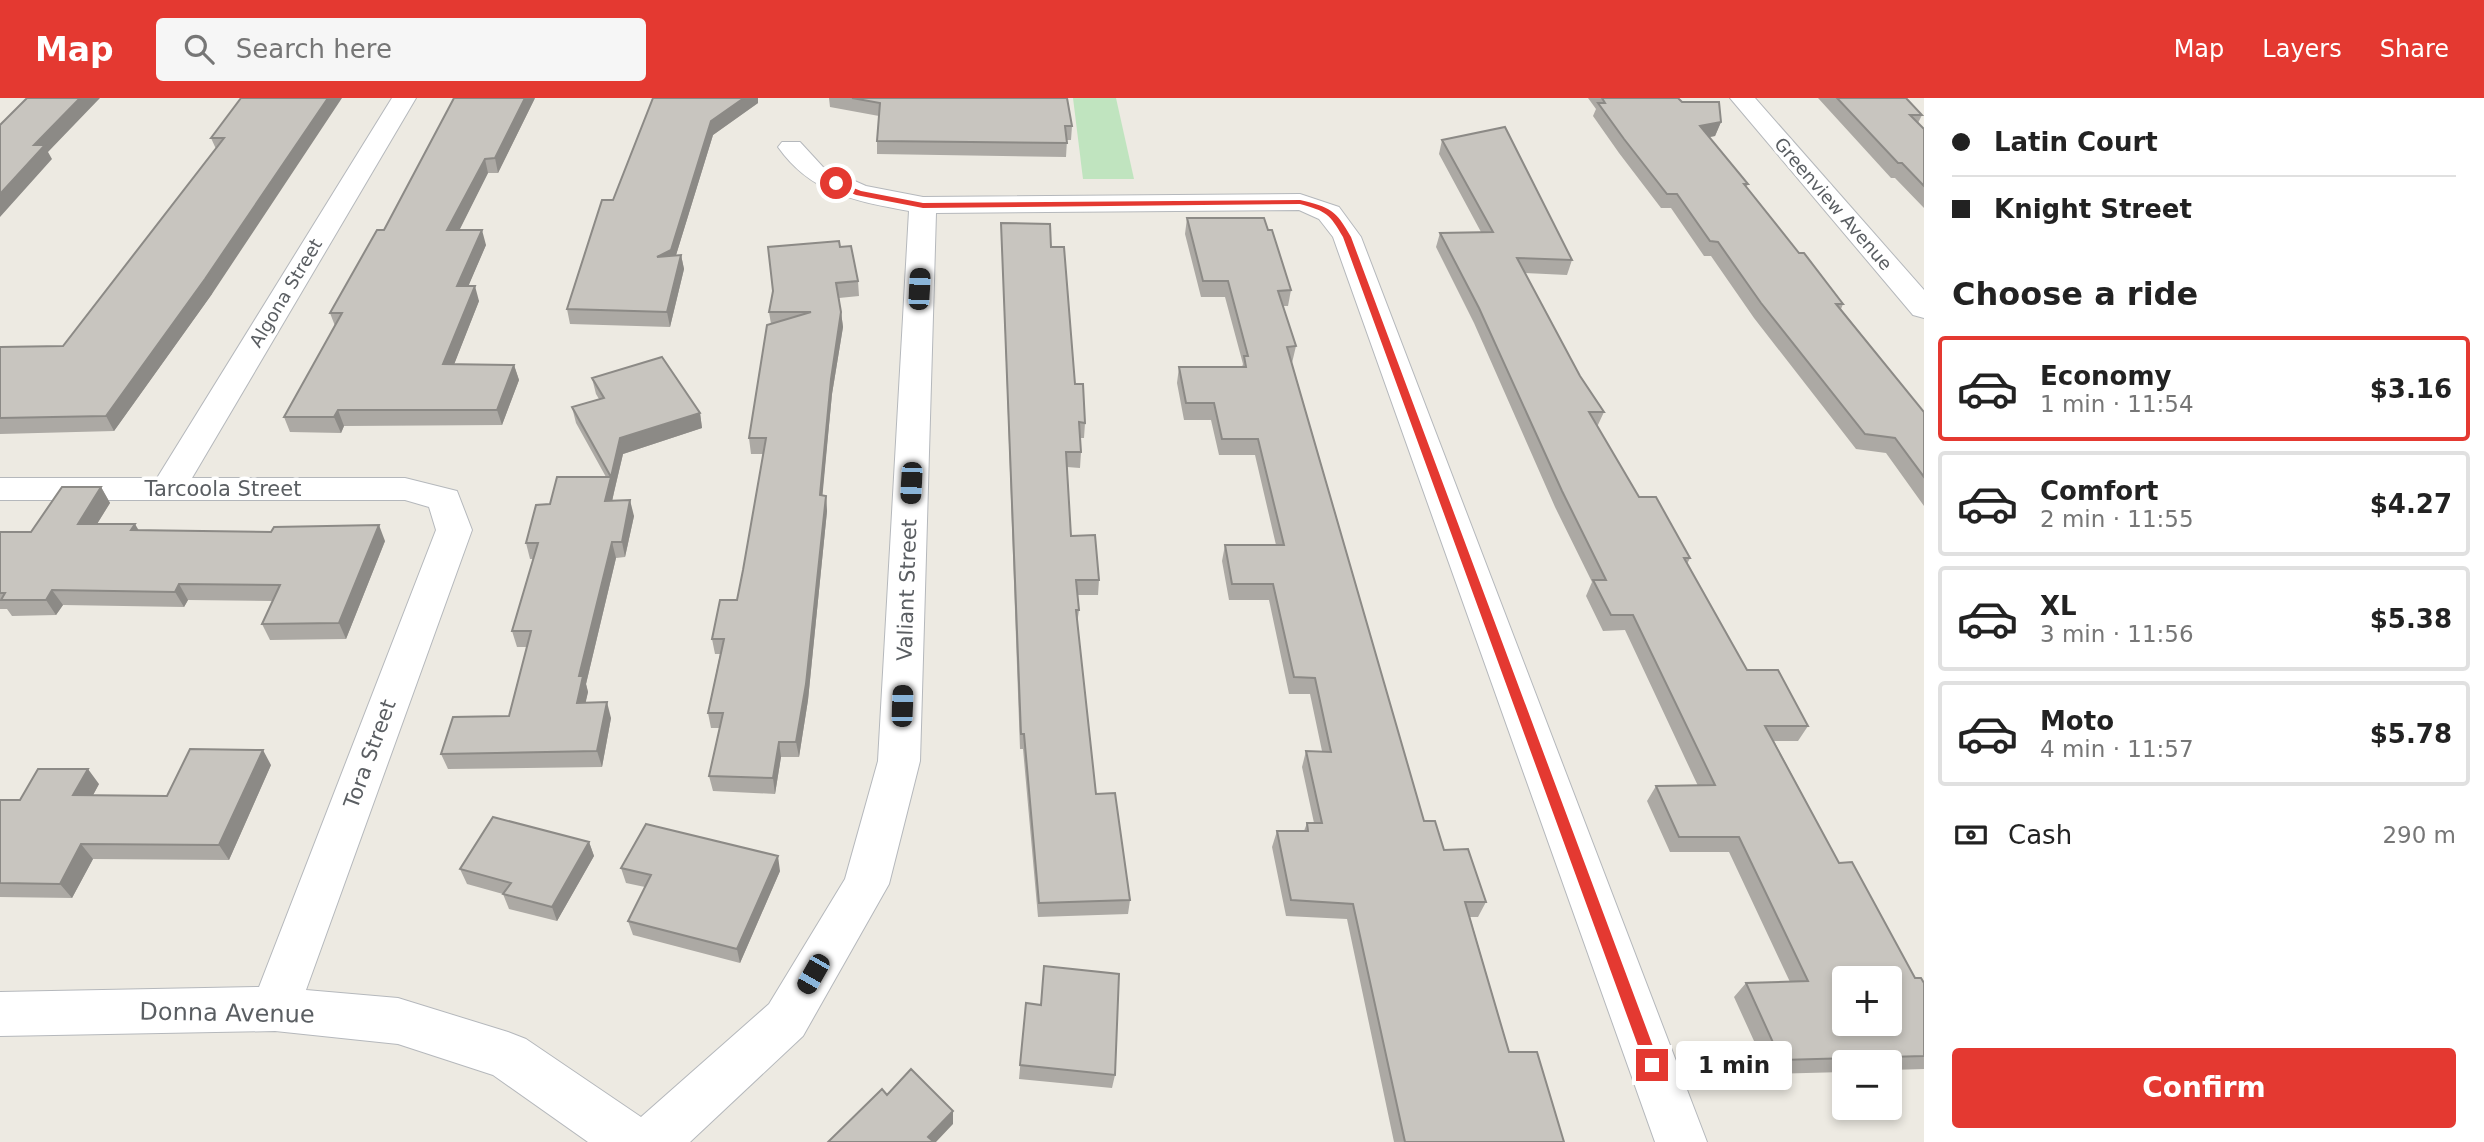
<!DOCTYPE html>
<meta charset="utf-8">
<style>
body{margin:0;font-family:"DejaVu Sans",sans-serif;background:#f6f6f6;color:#222;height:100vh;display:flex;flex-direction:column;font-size:26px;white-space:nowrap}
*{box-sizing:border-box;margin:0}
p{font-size:23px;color:#767676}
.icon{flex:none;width:38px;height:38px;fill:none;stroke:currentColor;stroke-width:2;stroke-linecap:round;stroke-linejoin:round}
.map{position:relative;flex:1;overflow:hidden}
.drawer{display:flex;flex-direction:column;background:#fff;width:560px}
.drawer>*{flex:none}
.guide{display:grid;align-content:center;height:154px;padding:0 28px;background:#fff}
.controls{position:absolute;left:1832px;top:868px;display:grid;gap:14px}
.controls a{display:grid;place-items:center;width:70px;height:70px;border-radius:7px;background:#fff;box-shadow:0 4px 10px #0003;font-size:35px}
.end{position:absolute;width:32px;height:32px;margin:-16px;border:9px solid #e43931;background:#fff;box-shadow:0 0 0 4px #fff}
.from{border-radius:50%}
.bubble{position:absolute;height:49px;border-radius:7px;background:#fff;box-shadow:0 4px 10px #0003;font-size:23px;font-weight:600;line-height:49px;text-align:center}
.car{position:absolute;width:21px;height:42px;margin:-21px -10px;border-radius:9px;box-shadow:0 0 5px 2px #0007;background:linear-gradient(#222 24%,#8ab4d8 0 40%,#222 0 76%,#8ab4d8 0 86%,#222 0)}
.guide b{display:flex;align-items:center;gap:24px;height:66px;font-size:26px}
.guide b+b{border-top:2px solid #e0e0e0}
.guide i{width:18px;height:18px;background:#222}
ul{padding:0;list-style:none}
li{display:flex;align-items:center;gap:21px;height:105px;margin:0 14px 10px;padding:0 14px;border:4px solid #e0e0e0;border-radius:7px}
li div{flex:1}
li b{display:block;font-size:26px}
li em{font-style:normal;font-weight:600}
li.current{border-color:#e43931}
li>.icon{width:63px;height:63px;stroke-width:1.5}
h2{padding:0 28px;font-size:32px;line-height:84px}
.pay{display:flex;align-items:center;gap:18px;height:77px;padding:0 28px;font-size:26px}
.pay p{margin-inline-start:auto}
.primary-button{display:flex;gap:14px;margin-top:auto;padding:14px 28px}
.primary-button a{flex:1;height:80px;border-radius:7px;background:#e43931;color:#fff;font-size:28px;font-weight:600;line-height:80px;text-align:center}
header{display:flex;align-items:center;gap:42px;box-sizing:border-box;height:98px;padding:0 35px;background:#e43931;color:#fff}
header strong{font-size:33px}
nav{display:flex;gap:38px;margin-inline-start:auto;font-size:24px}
.search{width:490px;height:63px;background:#f6f6f6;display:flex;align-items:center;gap:18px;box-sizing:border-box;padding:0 24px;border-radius:7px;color:#767676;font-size:26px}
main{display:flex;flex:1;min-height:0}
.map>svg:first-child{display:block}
.green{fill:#c0e4bf}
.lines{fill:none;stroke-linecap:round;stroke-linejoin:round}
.minor-casing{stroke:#b5b8bc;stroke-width:2}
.minor{fill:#fff;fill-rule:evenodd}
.wall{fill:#aca9a4}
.shaded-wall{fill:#8c8a86}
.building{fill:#c8c5bf;stroke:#8c8a86;stroke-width:2;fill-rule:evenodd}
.route{fill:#e43931}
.labels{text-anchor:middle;stroke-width:7;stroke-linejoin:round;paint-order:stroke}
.far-street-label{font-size:18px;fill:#5a5e62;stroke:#fff}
.street-label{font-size:21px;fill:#5a5e62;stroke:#fff}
.near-street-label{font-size:24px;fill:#5a5e62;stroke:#fff}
</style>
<header>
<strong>Map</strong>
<div class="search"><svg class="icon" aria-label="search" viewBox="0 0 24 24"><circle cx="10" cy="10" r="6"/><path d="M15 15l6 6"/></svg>Search here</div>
<nav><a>Map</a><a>Layers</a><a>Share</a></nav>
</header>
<main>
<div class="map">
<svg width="1924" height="1044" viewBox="0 0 1924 1044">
<rect width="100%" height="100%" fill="#edeae2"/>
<path class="green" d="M 1073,0 L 1116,0 L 1134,81 L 1083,81 Z"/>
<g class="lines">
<defs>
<path id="minor" d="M 392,0 L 416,0 L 192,380 L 405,380 L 457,393 L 472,432 L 306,892 L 398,900 L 508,934 L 526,941 L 641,1019 L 769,906 L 845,781 L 878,663 L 909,113 C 856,103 811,96 778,49 L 782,44 L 800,44 L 823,69 L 866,88 L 923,99 L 1300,96 L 1339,109 L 1361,139 L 1707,1044 L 1655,1044 L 1333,139 L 1319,121 L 1299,112 L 936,115 L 920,663 L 889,786 L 803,938 L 690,1044 L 588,1044 L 493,977 L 398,946 L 275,933 L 0,938 L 0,894 L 259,889 L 436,432 L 429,409 L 405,402 L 0,402 L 0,380 L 157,380 Z
M 1730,0 L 1755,0 L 1924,192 L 1924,220 L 1913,217 Z"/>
</defs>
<use href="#minor" class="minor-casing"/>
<use href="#minor" class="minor"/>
</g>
<path class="wall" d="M 241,0 L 212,196 L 114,333 L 0,336 L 0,249 L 63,248 L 216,51 L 211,40 Z
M 535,0 L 498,75 L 488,75 L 459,132 L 486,147 L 468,188 L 479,203 L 454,266 L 514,267 L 519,282 L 502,327 L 344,328 L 341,335 L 290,334 L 284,319 L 335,228 L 330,215 L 384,132 Z
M 653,0 L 758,0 L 758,5 L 713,37 L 676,157 L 681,157 L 684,171 L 670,229 L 570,226 L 567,211 L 613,102 Z
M 829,0 L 1067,0 L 1072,28 L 1071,42 L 1067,42 L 1066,59 L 877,56 L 877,43 L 879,18 L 830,9 Z
M 1588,0 L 1678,0 L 1682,4 L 1721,24 L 1715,38 L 1709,39 L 1748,86 L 1746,90 L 1799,155 L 1843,206 L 1841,211 L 1924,314 L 1924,408 L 1886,355 L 1856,351 L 1754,220 L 1711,158 L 1704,158 L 1671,110 L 1661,110 L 1619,55 L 1593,18 L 1596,11 Z
M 1818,0 L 1906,0 L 1922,17 L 1918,25 L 1924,31 L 1924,110 L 1895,80 L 1891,80 Z
M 1442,42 L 1572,162 L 1567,177 L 1525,175 L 1580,278 L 1604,314 L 1597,329 L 1639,399 L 1690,460 L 1687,466 L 1747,572 L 1808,628 L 1798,643 L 1774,643 L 1839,765 L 1915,880 L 1924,885 L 1924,971 L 1890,972 L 1890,964 L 1844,964 L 1844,974 L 1769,976 L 1734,899 L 1746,885 L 1790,884 L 1729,754 L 1670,754 L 1647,703 L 1656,688 L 1698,688 L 1625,532 L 1603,533 L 1586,498 L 1592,484 L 1555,409 L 1474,225 L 1436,149 L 1440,135 L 1481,134 L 1439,56 Z
M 1187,120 L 1268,132 L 1291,192 L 1288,208 L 1283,208 L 1296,248 L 1292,265 L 1424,723 L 1444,752 L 1486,804 L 1478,819 L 1470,819 L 1509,954 L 1564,1044 L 1394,1044 L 1347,821 L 1286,818 L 1272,749 L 1277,733 L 1304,733 L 1307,725 L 1314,725 L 1302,669 L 1306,653 L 1322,653 L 1310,596 L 1289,596 L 1269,502 L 1229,502 L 1222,463 L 1225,447 L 1276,447 L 1255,357 L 1219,357 L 1211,322 L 1184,322 L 1177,285 L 1179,269 L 1242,269 L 1243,266 L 1225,199 L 1201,199 L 1185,136 Z
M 1001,125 L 1051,149 L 1075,286 L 1085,325 L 1084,340 L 1080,340 L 1081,354 L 1080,370 L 1067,369 L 1071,438 L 1099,482 L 1098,497 L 1077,497 L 1079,512 L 1077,526 L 1096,696 L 1130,802 L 1128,816 L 1038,819 L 1023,651 L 1020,651 Z
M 840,149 L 858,183 L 859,198 L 839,200 L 843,229 L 832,296 L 822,397 L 826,398 L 827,413 L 808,602 L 799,659 L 781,659 L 775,696 L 713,693 L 709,678 L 720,630 L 711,630 L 708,615 L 720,556 L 715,556 L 712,541 L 737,502 L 743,472 L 763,356 L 751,356 L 749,340 L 771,226 L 769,214 Z
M 592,280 L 700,315 L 702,330 L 623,356 L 612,403 L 634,418 L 625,459 L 616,460 L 586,586 L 588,594 L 585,605 L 611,620 L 602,669 L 448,671 L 441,656 L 509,618 L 527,549 L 517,549 L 512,533 L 534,461 L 530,461 L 526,445 L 606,379 L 576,325 L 572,309 L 599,301 L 596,296 Z
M 101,389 L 110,405 L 97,426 L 139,433 L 385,443 L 346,541 L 270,542 L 262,526 L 273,503 L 188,502 L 184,509 L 63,507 L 56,517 L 12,518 L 7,511 L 0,511 L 0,434 L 31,434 Z
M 271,667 L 229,762 L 93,761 L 72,800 L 0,799 L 0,702 L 20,702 L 99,686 L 93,697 L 167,698 Z
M 589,744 L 594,758 L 557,823 L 509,811 L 503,796 L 467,786 L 460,771 Z
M 621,770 L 780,773 L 740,865 L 633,837 L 628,823 L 645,789 L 626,785 Z
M 1026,905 L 1115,977 L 1112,990 L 1019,981 Z"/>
<path class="shaded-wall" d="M 80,0 L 100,0 L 48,54 L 52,61 L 0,119 L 0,96 L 34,47 Z
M 328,0 L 342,0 L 212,196 L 114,333 L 106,318 Z
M 525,0 L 535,0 L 498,75 L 495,60 Z
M 744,0 L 758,0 L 758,5 L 713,37 L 673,167 L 657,159 L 711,23 Z
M 1721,24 L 1715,38 L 1694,42 L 1700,28 Z
M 485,61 L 488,75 L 452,147 L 447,132 Z
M 482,132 L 486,147 L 462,203 L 457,188 Z
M 681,157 L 684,171 L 670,229 L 667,214 Z
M 475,188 L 479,203 L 448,282 L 443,266 Z
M 841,214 L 843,229 L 832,296 L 821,413 L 820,397 L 831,281 Z
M 514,267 L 519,282 L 502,327 L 497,312 Z
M 338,312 L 344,328 L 341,335 L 334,319 Z
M 700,315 L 702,330 L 623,356 L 614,394 L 611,379 L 620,340 Z
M 611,379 L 614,394 L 609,418 L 605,403 Z
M 101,389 L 110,405 L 87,442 L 78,426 Z
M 826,398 L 827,413 L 808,602 L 799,659 L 796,644 Z
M 630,402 L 634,418 L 625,459 L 622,444 Z
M 135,426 L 144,441 L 131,432 Z
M 379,427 L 385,443 L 346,541 L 339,525 Z
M 612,444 L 616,460 L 586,586 L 588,594 L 582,621 L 577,605 L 579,578 Z
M 179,486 L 188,502 L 184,509 L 175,494 Z
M 52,492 L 63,507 L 56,517 L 46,502 Z
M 607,604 L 611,620 L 602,669 L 597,653 Z
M 779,644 L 781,659 L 775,696 L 773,680 Z
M 263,652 L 271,667 L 229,762 L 219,747 Z
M 88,671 L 99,686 L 85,712 L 73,697 Z
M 589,744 L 594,758 L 557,823 L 552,809 Z
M 81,746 L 93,761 L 72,800 L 60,786 Z
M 778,758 L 780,773 L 740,865 L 737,851 Z
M 953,1013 L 953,1026 L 936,1044 L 928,1044 L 928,1039 Z"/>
<path class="building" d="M 27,0 L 80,0 L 34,47 L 45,47 L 0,96 L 0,27 Z
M 241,0 L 328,0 L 205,181 L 106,318 L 0,320 L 0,249 L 63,248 L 224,40 L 211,40 Z
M 454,0 L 525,0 L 495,60 L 485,61 L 447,132 L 482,132 L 457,188 L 475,188 L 443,266 L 514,267 L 497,312 L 338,312 L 334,319 L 284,319 L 342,215 L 330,215 L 377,132 L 384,132 Z
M 653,0 L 744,0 L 711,23 L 671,152 L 657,159 L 681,157 L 667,214 L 567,211 L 602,102 L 613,102 Z
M 852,0 L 1067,0 L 1072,28 L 1065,28 L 1067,45 L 877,43 L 880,5 Z
M 1602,0 L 1678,0 L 1682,4 L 1719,4 L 1721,24 L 1700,28 L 1748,86 L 1744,86 L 1799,155 L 1804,155 L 1843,206 L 1836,206 L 1924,314 L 1924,379 L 1895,340 L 1865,336 L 1761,205 L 1718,144 L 1710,143 L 1677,96 L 1667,96 L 1624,41 L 1598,5 L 1605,5 Z
M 1837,0 L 1906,0 L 1922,17 L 1910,17 L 1924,31 L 1924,88 L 1902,65 L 1898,65 Z
M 1505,29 L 1572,162 L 1517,160 L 1580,278 L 1604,314 L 1589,314 L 1639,399 L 1656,399 L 1690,460 L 1684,460 L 1747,572 L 1778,572 L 1808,628 L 1765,628 L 1839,765 L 1852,764 L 1915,880 L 1921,880 L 1924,885 L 1924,958 L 1781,962 L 1746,885 L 1808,883 L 1739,739 L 1679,739 L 1656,688 L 1715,687 L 1633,517 L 1611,517 L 1593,482 L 1606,482 L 1562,393 L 1479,210 L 1440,135 L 1493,134 L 1442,42 ZM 1844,880 L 1890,880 L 1890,926 L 1844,926 Z
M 1187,120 L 1264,120 L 1268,132 L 1272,132 L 1291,192 L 1278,193 L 1296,248 L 1287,249 L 1424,723 L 1435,723 L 1444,752 L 1468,751 L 1486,804 L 1465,804 L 1509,954 L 1537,954 L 1564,1044 L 1405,1044 L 1353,806 L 1291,802 L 1277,733 L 1308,733 L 1307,725 L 1322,725 L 1306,653 L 1331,654 L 1315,580 L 1294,579 L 1273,486 L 1232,486 L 1225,447 L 1284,447 L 1258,341 L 1222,341 L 1214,305 L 1186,305 L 1179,269 L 1246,269 L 1244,258 L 1248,258 L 1228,183 L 1203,183 Z
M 1001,125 L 1050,126 L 1051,149 L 1064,149 L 1075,286 L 1083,286 L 1085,325 L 1079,324 L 1081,354 L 1066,354 L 1071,438 L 1095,437 L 1099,482 L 1076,482 L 1079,512 L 1076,512 L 1096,696 L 1115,695 L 1130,802 L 1039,805 L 1024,636 L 1021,636 Z
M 839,143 L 840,149 L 851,148 L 858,183 L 836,185 L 841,214 L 831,281 L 820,397 L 826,398 L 806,586 L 796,644 L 779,644 L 773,680 L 709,678 L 723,615 L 708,615 L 724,541 L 712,541 L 720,502 L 737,502 L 743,472 L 766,340 L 749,340 L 767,227 L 811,214 L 769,214 L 773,193 L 768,149 Z
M 662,259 L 700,315 L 620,340 L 611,379 L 572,309 L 604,300 L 592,280 Z
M 557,379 L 611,379 L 605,403 L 630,402 L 622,444 L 612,444 L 579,578 L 583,578 L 577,605 L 607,604 L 597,653 L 441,656 L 453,619 L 509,618 L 531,533 L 512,533 L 538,445 L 526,445 L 536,407 L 550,406 Z
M 62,389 L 101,389 L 78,426 L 135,426 L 131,432 L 271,434 L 274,429 L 379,427 L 339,525 L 262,526 L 280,487 L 179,486 L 175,494 L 52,492 L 46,502 L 1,502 L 5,495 L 0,495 L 0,434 L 31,434 Z
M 190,651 L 263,652 L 219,747 L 81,746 L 60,786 L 0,785 L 0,702 L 20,702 L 38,671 L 88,671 L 73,697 L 167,698 Z
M 493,719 L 589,744 L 552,809 L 503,796 L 511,785 L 460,771 Z
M 646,726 L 778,758 L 737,851 L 628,823 L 651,777 L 621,770 Z
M 1044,868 L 1119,876 L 1115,977 L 1020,967 L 1026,905 L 1041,907 Z
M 911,971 L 953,1013 L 928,1039 L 934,1044 L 828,1044 L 882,991 L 887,997 Z"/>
<path class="route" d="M 836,83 L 861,93 L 923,105 L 1300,102 C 1330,109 1336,112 1351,139 L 1660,967 L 1658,971 L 1652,974 L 1645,967 L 1343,139 C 1330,116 1326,113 1300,106 L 923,110 L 856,97 L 833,87 Z"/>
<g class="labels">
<g class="far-street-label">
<text transform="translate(1833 106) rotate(49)" y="6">Greenview Avenue</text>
<text transform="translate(286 195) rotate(-59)" y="6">Algona Street</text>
</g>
<g class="street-label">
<text x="223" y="398">Tarcoola Street</text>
<text transform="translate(907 492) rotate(-88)" y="7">Valiant Street</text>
<text transform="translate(370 656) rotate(-70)" y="7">Tora Street</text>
</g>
<g class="near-street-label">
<text transform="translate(227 915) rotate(1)" y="8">Donna Avenue</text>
</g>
</g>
</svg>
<div class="controls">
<a>+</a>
<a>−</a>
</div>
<i class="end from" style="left:836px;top:85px"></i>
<i class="end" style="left:1652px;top:967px"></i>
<div class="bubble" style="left:1676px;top:943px;width:116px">1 min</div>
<i class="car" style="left:919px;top:191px;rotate:3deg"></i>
<i class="car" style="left:911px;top:385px;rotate:183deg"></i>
<i class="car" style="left:902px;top:608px;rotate:2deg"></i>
<i class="car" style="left:813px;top:876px;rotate:210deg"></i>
</div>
<section class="drawer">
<div class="guide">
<b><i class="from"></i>Latin Court</b>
<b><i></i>Knight Street</b>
</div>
<h2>Choose a ride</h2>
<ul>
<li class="current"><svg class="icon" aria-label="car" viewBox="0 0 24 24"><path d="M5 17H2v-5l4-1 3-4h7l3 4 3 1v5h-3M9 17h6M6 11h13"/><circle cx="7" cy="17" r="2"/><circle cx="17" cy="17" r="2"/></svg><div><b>Economy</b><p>1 min · 11:54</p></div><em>$3.16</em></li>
<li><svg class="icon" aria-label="car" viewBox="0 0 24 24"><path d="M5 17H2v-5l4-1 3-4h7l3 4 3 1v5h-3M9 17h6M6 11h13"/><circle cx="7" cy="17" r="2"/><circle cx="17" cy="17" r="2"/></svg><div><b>Comfort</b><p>2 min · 11:55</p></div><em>$4.27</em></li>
<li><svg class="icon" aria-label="car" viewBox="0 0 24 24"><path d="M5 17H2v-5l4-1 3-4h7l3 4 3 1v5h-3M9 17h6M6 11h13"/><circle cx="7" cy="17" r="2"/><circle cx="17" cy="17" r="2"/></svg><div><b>XL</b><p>3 min · 11:56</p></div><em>$5.38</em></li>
<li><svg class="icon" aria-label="car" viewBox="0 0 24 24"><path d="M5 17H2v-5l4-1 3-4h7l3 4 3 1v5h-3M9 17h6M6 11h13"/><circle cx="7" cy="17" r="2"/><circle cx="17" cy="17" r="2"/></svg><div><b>Moto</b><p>4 min · 11:57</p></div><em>$5.78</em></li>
</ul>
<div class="pay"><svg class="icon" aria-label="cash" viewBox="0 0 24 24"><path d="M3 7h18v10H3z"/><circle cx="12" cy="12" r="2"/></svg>Cash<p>290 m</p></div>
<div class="primary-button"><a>Confirm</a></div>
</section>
</main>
